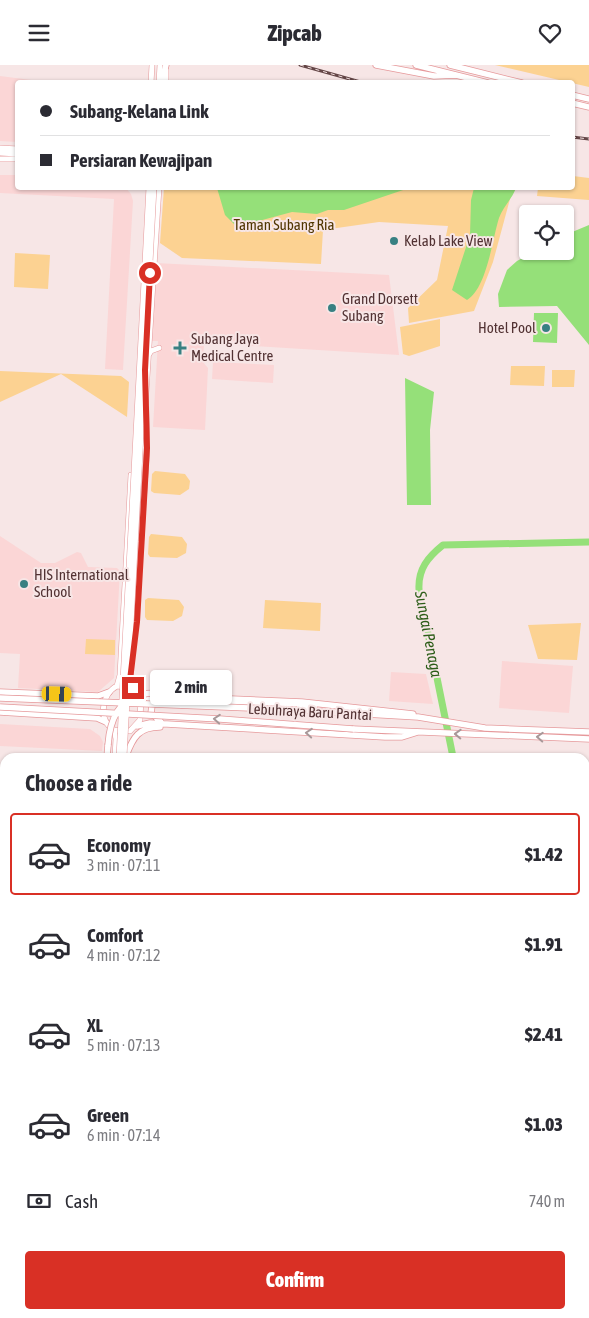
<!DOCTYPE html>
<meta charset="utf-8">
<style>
body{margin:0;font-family:"Asap Condensed",sans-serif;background:#f2f2f3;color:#2b2b33;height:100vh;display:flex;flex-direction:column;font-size:19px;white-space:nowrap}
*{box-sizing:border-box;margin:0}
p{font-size:16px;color:#7c7c81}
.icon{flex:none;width:28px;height:28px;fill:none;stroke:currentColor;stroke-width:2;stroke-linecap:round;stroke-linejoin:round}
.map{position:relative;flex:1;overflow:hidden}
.sheet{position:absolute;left:0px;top:688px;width:590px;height:566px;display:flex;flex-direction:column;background:#fff;border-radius:15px 15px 0 0;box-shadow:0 1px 4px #0004}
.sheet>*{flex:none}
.banner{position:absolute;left:15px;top:15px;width:560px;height:110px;border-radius:5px;box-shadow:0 1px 4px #0004;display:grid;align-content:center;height:110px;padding:0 25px;background:#fff}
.fabs{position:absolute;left:519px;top:140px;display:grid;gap:10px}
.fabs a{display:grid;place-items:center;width:55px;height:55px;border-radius:5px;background:#fff;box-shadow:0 1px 4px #0004;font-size:25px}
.end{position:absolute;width:22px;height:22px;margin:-11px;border:6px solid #d93025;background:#fff;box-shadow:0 0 0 2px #fff}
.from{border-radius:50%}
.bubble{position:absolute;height:35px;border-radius:5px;background:#fff;box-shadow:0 1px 4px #0004;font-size:16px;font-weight:800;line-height:35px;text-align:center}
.car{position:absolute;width:15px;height:30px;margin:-15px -8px;border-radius:6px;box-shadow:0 0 4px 1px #0007;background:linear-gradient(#f5c518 24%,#345 0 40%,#f5c518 0 76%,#345 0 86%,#f5c518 0)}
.banner b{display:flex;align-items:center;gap:18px;height:48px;font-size:19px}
.banner b+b{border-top:1px solid #e1e1e2}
.banner i{width:12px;height:12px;background:#2b2b33}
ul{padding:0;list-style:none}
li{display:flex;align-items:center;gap:15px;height:82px;margin:0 10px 8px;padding:0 15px;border:2px solid transparent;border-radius:5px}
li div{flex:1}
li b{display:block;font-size:19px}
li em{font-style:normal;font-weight:800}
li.current{border-color:#d93025}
li>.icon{width:45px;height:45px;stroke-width:1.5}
h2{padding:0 25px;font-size:22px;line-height:60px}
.pay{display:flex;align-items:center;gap:12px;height:55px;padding:0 25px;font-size:19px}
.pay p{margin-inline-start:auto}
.cta{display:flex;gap:10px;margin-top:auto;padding:10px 25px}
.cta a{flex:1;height:58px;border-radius:5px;background:#d93025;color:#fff;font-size:20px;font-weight:800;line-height:58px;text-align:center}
header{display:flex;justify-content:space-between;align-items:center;height:65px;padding:0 25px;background:#fff;font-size:22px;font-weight:800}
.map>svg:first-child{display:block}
.built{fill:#fbd6d6}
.green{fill:#fcd292}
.water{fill:#95e079}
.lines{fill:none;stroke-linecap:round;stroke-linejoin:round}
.stream{stroke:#95e079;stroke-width:1}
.river{stroke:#95e079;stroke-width:7}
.major-casing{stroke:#e6999b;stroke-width:6}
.highway-casing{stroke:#e6999b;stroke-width:7}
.major{stroke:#fff;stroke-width:5}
.highway{stroke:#fff;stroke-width:5.5}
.rail-casing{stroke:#644647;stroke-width:3}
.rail{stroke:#f7e6e6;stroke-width:1;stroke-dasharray:4;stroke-linecap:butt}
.major-bridge-casing{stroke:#e6999b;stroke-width:6;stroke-linecap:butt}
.highway-bridge-casing{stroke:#e6999b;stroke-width:7;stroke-linecap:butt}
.major-bridge{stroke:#fff;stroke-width:5}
.highway-bridge{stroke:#fff;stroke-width:5.5}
.oneway{stroke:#a89899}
.route{stroke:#d93025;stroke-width:6}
.poi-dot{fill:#388082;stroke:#f7e6e6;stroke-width:2}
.labels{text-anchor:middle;stroke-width:4;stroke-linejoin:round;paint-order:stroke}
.park-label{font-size:15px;fill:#503600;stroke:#f7e6e6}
.poi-label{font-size:15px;fill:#523233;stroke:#f7e6e6;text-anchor:start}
.street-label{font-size:15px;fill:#523233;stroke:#f7e6e6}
.water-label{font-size:16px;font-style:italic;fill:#2d5d19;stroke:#f7e6e6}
</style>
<header><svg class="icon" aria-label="menu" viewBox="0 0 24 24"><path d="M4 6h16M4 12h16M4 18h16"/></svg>Zipcab<svg class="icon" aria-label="heart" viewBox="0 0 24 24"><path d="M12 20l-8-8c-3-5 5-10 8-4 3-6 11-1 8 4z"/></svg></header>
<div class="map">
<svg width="589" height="1253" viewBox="0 0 589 1253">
<rect width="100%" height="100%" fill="#f7e6e6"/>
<path class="built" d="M 0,11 L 47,17 L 18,18 L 17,77 L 0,76 Z
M 0,110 L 17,110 L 18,122 L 126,123 L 131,129 L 133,136 L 123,305 L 105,304 L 114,134 L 0,128 Z
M 156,198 L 389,210 L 399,290 L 204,278 L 203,297 L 208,303 L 205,365 L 153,362 L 158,276 L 151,276 Z
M 213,297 L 274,300 L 273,318 L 212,314 Z
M 0,471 L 41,498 L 55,498 L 77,487 L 81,488 L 88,502 L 117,503 L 120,506 L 114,613 L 98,627 L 18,623 L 20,589 L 0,588 Z
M 502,596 L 573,601 L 569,648 L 499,643 Z
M 391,607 L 426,609 L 433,639 L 389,636 Z
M 0,659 L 90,664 L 100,671 L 103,677 L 102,686 L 0,681 Z
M 585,746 L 589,746 L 589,1066 L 585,1066 Z
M 585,1173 L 589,1173 L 589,1253 L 528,1253 L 527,1249 L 585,1249 Z
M 168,1249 L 381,1249 L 381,1253 L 168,1253 Z"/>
<path class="green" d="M 495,0 L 589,0 L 589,22 Z
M 573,111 L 589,113 L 589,135 L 537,131 L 538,123 L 572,122 Z
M 164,123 L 513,123 L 493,197 L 474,246 L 409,258 L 408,243 L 437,215 L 448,161 L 379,157 L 323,165 L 321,199 L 182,193 L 160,178 Z
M 15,188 L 50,190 L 48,224 L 14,222 Z
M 440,254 L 440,281 L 409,291 L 403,289 L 400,262 Z
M 511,301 L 545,301 L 544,321 L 510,320 Z
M 552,305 L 575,305 L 574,322 L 552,322 Z
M 0,306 L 121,311 L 129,317 L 127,352 L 61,309 L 0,337 Z
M 155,406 L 185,409 L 190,416 L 189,424 L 180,430 L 154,428 L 151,426 L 152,409 Z
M 151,469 L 182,472 L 187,479 L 186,488 L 177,493 L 150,492 L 148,489 L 149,472 Z
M 148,533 L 179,535 L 184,542 L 182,551 L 173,556 L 147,555 L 145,552 L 145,535 Z
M 265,535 L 321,538 L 320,566 L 263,563 Z
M 581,558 L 577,595 L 538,594 L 528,560 Z
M 86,574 L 115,575 L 115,590 L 85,589 Z"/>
<path class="water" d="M 217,123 L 217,122 L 409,123 L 344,145 L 328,145 L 317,149 L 292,147 L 237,162 L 225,150 Z
M 474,123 L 516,123 C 512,134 503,142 499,153 C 492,175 487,223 467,235 L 452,225 L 470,170 L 471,135 Z
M 589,160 L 589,280 L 557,241 L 499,242 L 498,229 L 507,205 L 517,196 L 535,186 L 565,186 L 565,170 Z
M 534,248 L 558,248 L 557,278 L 533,277 Z
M 405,313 L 434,327 L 430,365 L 431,440 L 407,440 Z"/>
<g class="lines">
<path class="stream" d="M 0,1095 L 5,1095"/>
<path class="river" d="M 453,692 L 419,524 C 418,504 428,492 443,480 L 589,477
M 458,1253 L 458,1250"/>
<defs>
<path id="major" d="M 166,5 L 166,18
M 151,18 L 152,0
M 159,18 L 160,0
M 0,83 L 18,84
M 0,88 L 18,89
M 0,94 L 18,94
M 148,291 L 151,286 L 159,283
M 145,344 L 159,122
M 140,449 L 144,365
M 117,621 L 120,610 L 131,410
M 117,621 L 133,623 L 141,632 L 140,655 L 130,666 L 114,665 C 98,656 101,629 117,621 Z
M 133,623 L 130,615 L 139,472
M 114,665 L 116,674 L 115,692
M 585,1156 L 589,1156
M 585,1162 L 589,1162
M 585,1168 L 589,1173
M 88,1253 L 88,1249
M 95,1253 L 96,1249"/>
<path id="highway" d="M 376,0 L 434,11 L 456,10
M 416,0 L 488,18
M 450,0 L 522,18
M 161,18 L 166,0
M 572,30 L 589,34
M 572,38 L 589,42
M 0,627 L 98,631 L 109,627
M 140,630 L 150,634 L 181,636 L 207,633 L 302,637 L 413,649
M 156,636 L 152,641 L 151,648 L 161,657
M 216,637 L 314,642
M 297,645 L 418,652 L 485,663 L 589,667
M 0,647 L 97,653 L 106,657
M 137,661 L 150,658 L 385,672 L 402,672 L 418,667
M 353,664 L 589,674
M 126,691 C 133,672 139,662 160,662
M 107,692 L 108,680
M 100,1249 L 102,1253
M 466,1249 L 466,1253
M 77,1253 L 83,1249
M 450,1253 L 451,1249"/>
</defs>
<use href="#major" class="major-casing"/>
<use href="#highway" class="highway-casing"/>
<use href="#major" class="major"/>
<use href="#highway" class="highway"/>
<defs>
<path id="rail" d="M 300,0 L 364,18
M 572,72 L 589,74"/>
</defs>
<use href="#rail" class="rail-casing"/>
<use href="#rail" class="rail"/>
<defs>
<path id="major-bridge" d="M 141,476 L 147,383 L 146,341
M 119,692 L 149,122
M 124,692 L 154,122"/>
<path id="highway-bridge" d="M 0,633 L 297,645
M 0,642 L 220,654 L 353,664
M 108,680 C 113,610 166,628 216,637"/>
</defs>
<use href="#major-bridge" class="major-bridge-casing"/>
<use href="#highway-bridge" class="highway-bridge-casing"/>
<use href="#major-bridge" class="major-bridge"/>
<use href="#highway-bridge" class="highway-bridge"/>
</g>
<defs><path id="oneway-chevron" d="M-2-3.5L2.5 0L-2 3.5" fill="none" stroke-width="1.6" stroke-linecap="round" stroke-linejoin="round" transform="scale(1.25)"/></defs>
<g class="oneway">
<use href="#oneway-chevron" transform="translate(217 654) rotate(-176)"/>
<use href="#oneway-chevron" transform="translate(309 668) rotate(-176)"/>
<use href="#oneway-chevron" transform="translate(458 669) rotate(-178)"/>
<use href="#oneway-chevron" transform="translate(540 672) rotate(-177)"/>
</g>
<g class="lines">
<path class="route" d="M 133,623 L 130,615 L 137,557 L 147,383 L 145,305 L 150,208"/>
</g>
<g class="poi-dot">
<circle cx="394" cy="176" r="5"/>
<circle cx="332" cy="243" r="5"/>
<circle cx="546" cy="263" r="5"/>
<path d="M177.5 275.5h5v5h5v5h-5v5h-5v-5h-5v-5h5z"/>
<circle cx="24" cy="519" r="5"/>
</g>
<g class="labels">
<g class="park-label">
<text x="284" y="165">Taman Subang Ria</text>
</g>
<g class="poi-label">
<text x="404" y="181">Kelab Lake View</text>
<text x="342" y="239">Grand Dorsett<tspan x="342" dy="17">Subang</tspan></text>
<text x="536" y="268" text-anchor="end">Hotel Pool</text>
<text x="191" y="279">Subang Jaya<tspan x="191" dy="17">Medical Centre</tspan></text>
<text x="34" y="515">HIS International<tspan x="34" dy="17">School</tspan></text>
</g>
<g class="street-label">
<text transform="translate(310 647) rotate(3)" y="5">Lebuhraya Baru Pantai</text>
</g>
<g class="water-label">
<text transform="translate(429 569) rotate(79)" y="6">Sungai Penaga</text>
</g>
</g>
</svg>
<div class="fabs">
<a><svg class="icon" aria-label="locate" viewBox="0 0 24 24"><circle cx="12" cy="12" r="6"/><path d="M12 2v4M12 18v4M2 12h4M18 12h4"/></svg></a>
</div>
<i class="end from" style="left:150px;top:208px"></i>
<i class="end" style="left:133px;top:623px"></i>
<div class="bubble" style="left:150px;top:605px;width:82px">2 min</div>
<i class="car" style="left:57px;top:629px;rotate:92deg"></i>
<div class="banner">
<b><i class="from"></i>Subang-Kelana Link</b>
<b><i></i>Persiaran Kewajipan</b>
</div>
<section class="sheet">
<h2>Choose a ride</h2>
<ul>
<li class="current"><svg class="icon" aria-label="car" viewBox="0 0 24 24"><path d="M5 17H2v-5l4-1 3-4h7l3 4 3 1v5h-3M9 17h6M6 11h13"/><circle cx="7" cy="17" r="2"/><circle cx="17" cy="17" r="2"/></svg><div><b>Economy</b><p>3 min · 07:11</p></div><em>$1.42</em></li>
<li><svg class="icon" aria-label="car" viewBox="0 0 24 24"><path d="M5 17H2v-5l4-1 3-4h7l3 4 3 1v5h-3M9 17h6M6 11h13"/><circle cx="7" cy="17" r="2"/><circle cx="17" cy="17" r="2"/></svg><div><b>Comfort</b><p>4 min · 07:12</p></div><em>$1.91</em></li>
<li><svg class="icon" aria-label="car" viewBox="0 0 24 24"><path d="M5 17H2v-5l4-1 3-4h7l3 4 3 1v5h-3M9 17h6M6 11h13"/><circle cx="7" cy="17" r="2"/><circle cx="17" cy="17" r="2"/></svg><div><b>XL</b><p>5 min · 07:13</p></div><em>$2.41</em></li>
<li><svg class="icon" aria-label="car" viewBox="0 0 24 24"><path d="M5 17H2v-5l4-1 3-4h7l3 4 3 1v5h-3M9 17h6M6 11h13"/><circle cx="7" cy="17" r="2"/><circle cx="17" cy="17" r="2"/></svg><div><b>Green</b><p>6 min · 07:14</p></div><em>$1.03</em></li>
</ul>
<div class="pay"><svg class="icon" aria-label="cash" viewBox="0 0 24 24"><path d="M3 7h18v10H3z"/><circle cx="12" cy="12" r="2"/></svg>Cash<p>740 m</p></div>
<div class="cta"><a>Confirm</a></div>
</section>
</div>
